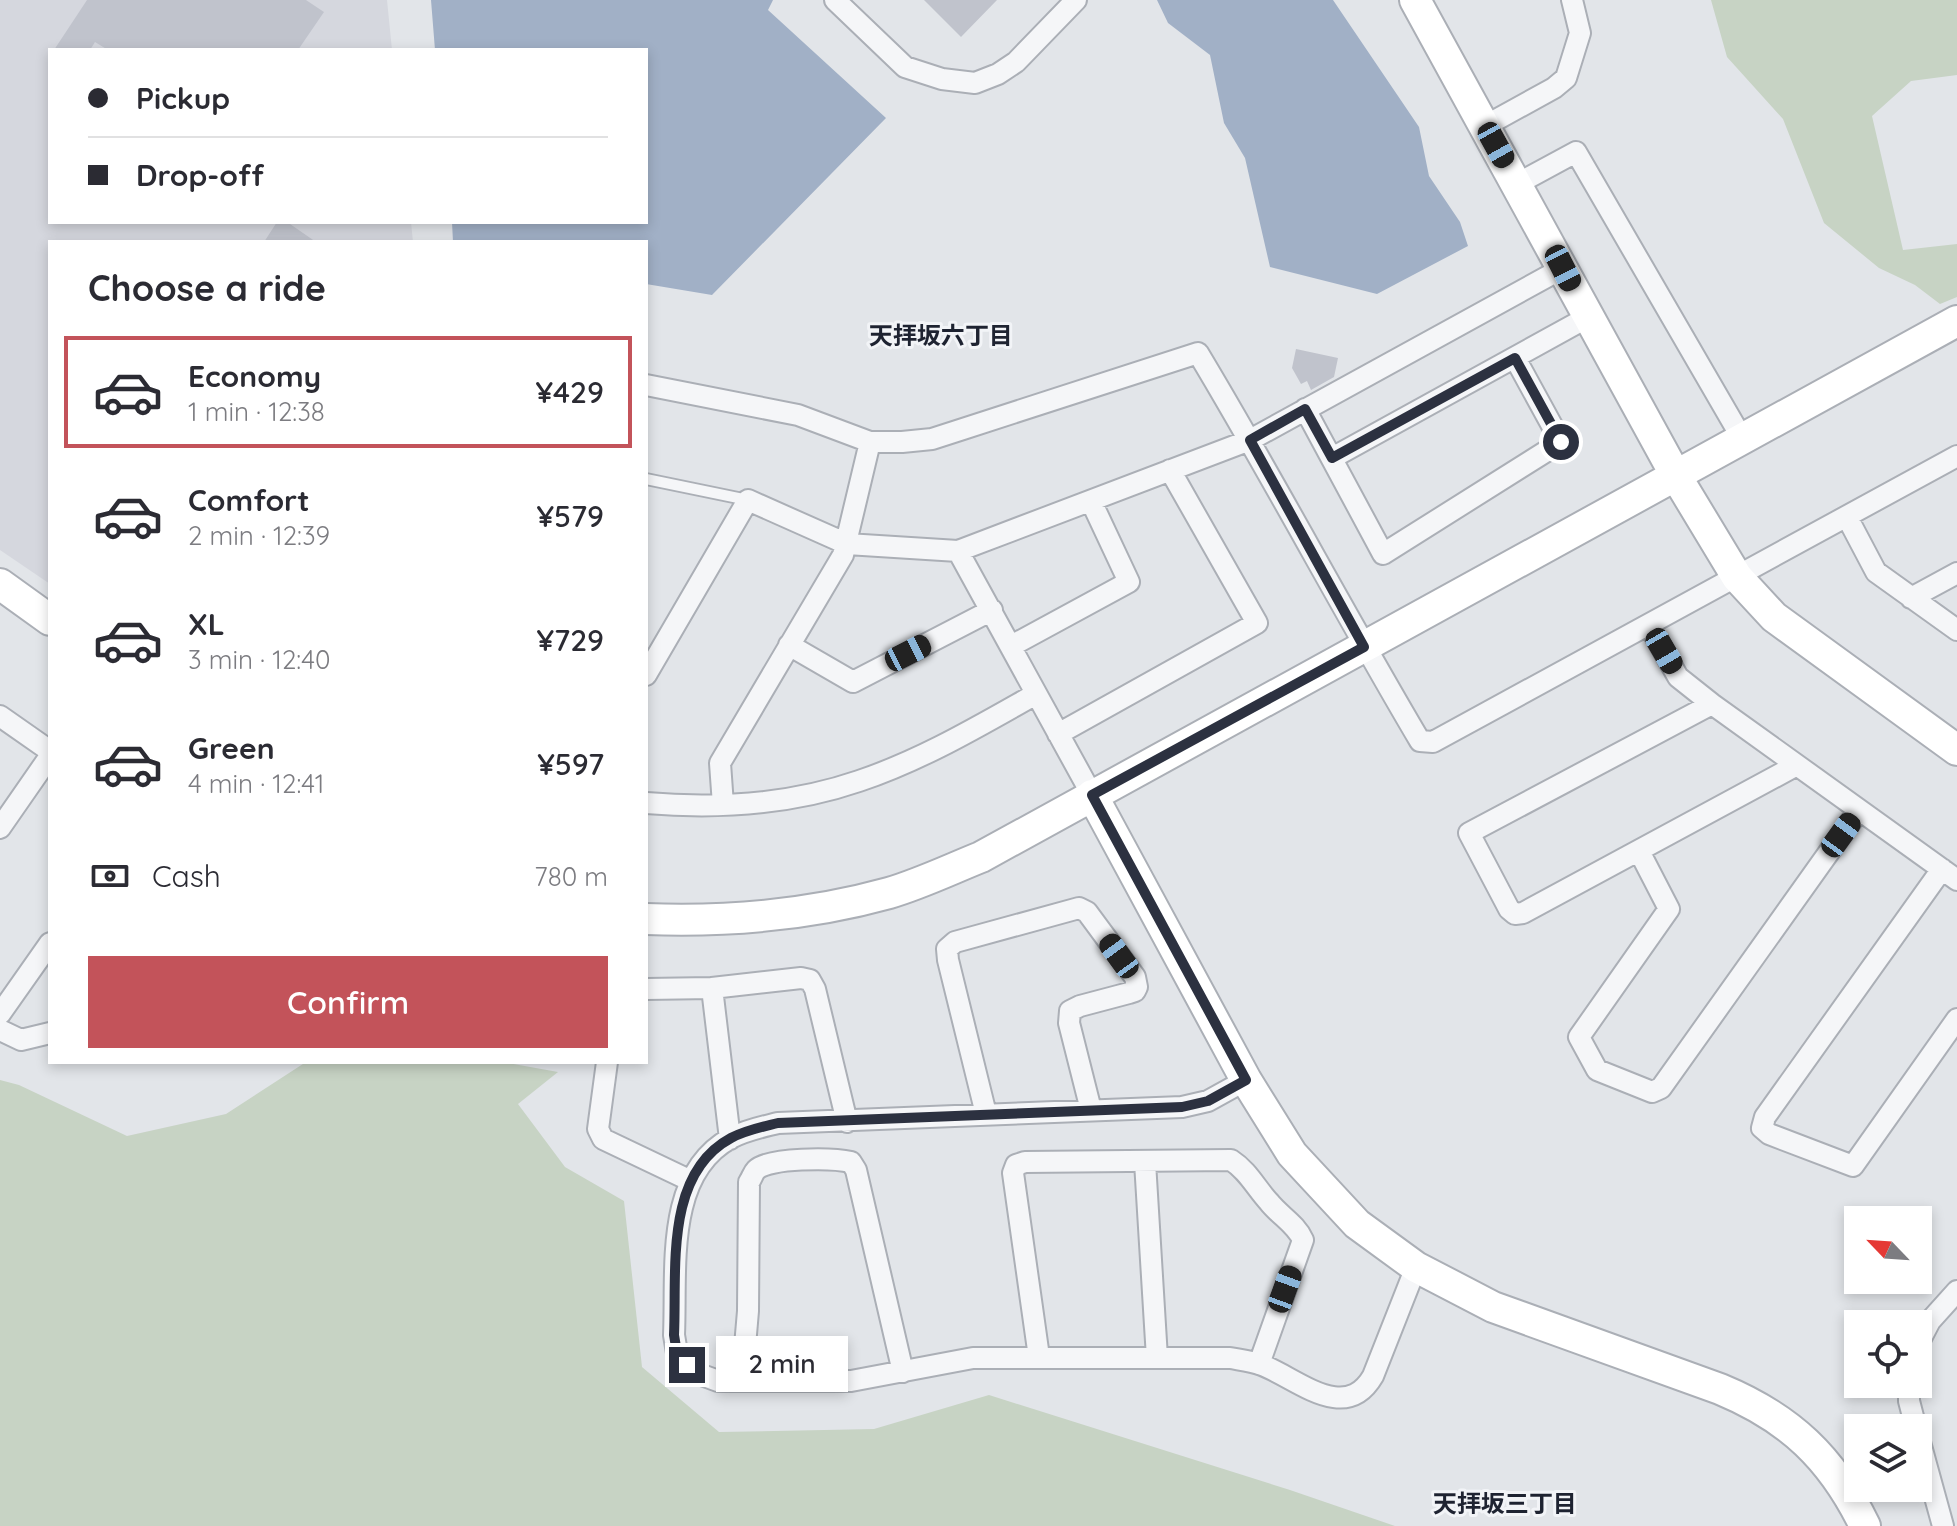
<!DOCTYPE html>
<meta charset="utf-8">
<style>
body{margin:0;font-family:Quicksand,"Noto Sans JP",sans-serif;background:#f7f7f7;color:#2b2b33;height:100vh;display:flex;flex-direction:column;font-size:30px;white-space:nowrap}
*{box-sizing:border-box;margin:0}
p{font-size:26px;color:#7c7c81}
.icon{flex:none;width:44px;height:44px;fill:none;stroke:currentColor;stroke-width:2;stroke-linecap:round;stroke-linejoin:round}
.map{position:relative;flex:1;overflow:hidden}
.side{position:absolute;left:48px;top:240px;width:600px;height:824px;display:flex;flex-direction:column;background:#fff;border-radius:0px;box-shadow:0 4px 12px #0003}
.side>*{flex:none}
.guide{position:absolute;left:48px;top:48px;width:600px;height:176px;border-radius:0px;box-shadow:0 4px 12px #0003;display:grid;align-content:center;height:176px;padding:0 40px;background:#fff}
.needle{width:52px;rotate:295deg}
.controls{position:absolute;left:1844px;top:1206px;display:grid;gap:16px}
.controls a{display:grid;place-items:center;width:88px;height:88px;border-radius:0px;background:#fff;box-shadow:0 4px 12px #0003;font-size:40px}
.end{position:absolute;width:36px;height:36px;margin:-18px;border:10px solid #2c3140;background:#fff;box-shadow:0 0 0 4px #fff}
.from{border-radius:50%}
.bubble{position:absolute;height:56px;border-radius:0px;background:#fff;box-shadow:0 4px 12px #0003;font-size:26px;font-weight:600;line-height:56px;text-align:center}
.car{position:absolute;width:24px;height:48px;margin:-24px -12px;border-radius:10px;box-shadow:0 0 6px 2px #0007;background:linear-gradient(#222 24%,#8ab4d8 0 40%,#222 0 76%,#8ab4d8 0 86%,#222 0)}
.guide b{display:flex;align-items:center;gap:28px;height:76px;font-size:30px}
.guide b+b{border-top:2px solid #e1e1e2}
.guide i{width:20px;height:20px;background:#2b2b33}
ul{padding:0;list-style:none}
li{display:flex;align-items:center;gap:24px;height:112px;margin:0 16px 12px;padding:0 24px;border:4px solid transparent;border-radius:0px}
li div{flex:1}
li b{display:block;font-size:30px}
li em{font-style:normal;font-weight:600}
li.selected{border-color:#c3535a}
li>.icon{width:72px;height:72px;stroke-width:1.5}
h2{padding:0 40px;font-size:36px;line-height:96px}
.pay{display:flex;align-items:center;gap:20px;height:88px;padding:0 40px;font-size:30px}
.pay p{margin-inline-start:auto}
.cta{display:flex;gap:16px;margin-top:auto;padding:16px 40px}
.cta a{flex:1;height:92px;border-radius:0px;background:#c3535a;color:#fff;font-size:32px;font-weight:600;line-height:92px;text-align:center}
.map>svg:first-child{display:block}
.built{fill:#d5d7de}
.green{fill:#c7d3c4}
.water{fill:#a1b0c6}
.building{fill:#c0c3cc}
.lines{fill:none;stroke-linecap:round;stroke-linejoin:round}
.lane-casing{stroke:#abafb6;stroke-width:14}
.street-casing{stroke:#abafb6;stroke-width:24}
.secondary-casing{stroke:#abafb6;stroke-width:34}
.lane{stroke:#f5f6f8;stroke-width:10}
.street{stroke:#f5f6f8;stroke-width:20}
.secondary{stroke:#fff;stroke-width:30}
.route{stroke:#2c3140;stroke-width:10}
.labels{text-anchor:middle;stroke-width:6;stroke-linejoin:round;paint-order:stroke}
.neighbourhood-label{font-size:24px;font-weight:bold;fill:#1e2331;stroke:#f2f4f7}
</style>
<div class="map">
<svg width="1957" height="1526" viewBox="0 0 1957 1526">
<rect width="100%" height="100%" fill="#e2e5e9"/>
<path class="built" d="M 0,0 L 387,0 L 392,50 L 50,50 L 50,222 L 411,222 L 413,242 L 50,242 L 50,584 L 0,550 Z"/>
<path class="green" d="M 1711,0 L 1957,0 L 1957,75 L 1911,81 L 1872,116 L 1903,250 L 1957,244 L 1957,297 L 1940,304 L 1915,285 L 1879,268 L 1824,223 L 1783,119 L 1727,57 Z
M 306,1062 L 503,1062 L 558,1072 L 518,1104 L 565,1167 L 624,1201 L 642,1367 L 719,1432 L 874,1429 L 989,1395 L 1290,1490 L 1395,1526 L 0,1526 L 0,1080 L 19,1085 L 127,1136 L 226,1114 Z"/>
<path class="water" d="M 431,0 L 773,0 L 768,10 L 886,118 L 712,295 L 646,284 L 646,242 L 453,242 L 452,222 L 646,222 L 646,50 L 435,50 Z
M 1157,0 L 1333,0 L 1419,127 L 1429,176 L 1460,222 L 1468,246 L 1377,294 L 1270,267 L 1245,158 L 1224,123 L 1210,55 L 1168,23 Z"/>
<path class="building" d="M 87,0 L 306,0 L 324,12 L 298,50 L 108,50 L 95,42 L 90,50 L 54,50 Z
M 924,0 L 997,0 L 961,37 Z
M 277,222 L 291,222 L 290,224 L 316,242 L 264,242 Z
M 1296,349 L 1338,358 L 1334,377 L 1311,390 L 1307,381 L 1301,384 L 1292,368 Z"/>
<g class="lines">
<defs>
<path id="lane" d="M 646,479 L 748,500"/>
<path id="street" d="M 835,0 L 905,67 L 942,79 L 975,83 L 998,74 L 1016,62 L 1076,0
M 1485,126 L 1554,88 L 1566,78 L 1580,33 L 1572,0
M 1517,184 L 1576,152 L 1743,440
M 646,385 L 798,415 L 870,442 L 902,442 L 932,439 L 963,429 L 1198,353 C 1275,481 1344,613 1420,741 L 1433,742 L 1957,456
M 1305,409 L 1383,554 L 1561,442 L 1515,358
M 1332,458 L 1588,317
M 1847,517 L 1876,572 L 1957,630
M 958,551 L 1092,795
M 1911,598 L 1957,573
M 1649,625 L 1678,677 L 1712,704 L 1957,880
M 789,645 L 853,682 L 992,610
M 1011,646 L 1129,582 L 1091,501
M 646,675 L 748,500 L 847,544 L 958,551 L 1250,440 L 1563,268
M 1712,704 L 1469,833 L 1509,909 L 1515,914 L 1523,913 L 1797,765
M 0,716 L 50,751
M 1058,734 L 1257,623 L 1170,470
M 646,803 C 717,809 792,804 859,781 C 922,760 979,726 1036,694
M 723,805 L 720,763 L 843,555 L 870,442
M 0,828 L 50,756
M 1639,851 L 1669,909 L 1579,1037 L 1597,1070 L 1652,1092 L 1661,1088 L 1859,810
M 1942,869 L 1765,1117 L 1762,1128 L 1769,1134 L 1853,1166 L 1957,1019
M 712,988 L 730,1139
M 646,989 L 712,988 L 801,978 L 810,980 L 815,989 L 847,1122
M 0,1014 L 50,943
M 0,1030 L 21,1040 L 50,1033
M 607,1062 L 598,1129 L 603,1139 L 689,1180
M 1246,1080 L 1208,1101 L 1182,1107 L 778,1123 C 762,1127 746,1130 731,1138 C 664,1174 677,1270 674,1335 L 677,1353 L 687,1365 L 699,1374 L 718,1381 L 851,1381 L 973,1358 L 1230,1358 C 1241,1360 1252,1361 1262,1365 C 1298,1379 1345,1424 1373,1376 L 1416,1267
M 986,1114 L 948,960 L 947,949 L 955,942 L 1079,908 L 1087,912 L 1135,977 L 1137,987 L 1135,991 L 1129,993 L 1080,1006 L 1070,1011 L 1069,1023 L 1091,1110
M 1145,1162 L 1157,1358
M 1918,1344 L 1930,1321 L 1957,1291
M 1039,1357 L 1013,1173 L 1016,1165 L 1025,1162 L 1231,1160 C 1248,1171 1256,1188 1269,1202 C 1280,1216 1296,1224 1303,1240 L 1259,1364
M 742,1381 L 748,1311 L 749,1182 C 752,1178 753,1173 756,1170 C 769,1157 833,1158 851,1162 L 856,1170 L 903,1372
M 1909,1384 L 1909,1401 L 1916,1428
M 1918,1435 L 1943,1526"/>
<path id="secondary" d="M 1415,0 L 1676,476 L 1737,577 L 1774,617 L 1957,750
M 0,584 L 50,620
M 1092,795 L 1246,1080 L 1292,1154 L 1357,1224 L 1416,1267 L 1493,1307 L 1720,1389 C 1790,1418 1832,1458 1865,1526
M 646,919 C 728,922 810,915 889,893 C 920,884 951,869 981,857 L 1957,321"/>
</defs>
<use href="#lane" class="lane-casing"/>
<use href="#street" class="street-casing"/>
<use href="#secondary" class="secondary-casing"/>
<use href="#lane" class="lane"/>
<use href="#street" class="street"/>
<use href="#secondary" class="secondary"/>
</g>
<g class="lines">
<path class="route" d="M 687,1365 L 677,1353 L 674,1335 C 677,1270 664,1174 731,1138 C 746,1130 762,1127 778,1123 L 1182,1107 L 1208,1101 L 1246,1080 L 1092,795 L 1364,647 L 1250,440 L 1305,409 L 1332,458 L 1515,358 L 1561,442"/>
</g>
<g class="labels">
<g class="neighbourhood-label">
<text x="941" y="344">天拝坂六丁目</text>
<text x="1505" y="1512">天拝坂三丁目</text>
</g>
</g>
</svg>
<div class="controls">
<a><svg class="needle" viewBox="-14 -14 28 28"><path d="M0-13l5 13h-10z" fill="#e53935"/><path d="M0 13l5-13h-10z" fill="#7c7c81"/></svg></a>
<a><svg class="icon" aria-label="locate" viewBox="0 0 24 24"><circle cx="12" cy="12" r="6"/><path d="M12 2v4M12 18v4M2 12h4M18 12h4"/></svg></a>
<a><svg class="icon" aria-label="layers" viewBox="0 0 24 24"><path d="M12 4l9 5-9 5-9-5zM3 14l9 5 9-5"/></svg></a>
</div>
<i class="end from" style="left:1561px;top:442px"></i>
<i class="end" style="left:687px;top:1365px"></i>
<div class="bubble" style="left:716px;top:1336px;width:132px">2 min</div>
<i class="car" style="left:1496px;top:145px;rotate:151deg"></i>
<i class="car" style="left:1563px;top:268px;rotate:153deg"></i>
<i class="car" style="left:1664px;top:651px;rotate:150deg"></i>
<i class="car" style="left:908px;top:653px;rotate:63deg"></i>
<i class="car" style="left:1841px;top:835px;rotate:36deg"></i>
<i class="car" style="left:1119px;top:956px;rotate:324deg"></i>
<i class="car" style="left:1285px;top:1289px;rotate:20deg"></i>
<div class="guide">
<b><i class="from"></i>Pickup</b>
<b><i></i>Drop-off</b>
</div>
<section class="side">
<h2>Choose a ride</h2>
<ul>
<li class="selected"><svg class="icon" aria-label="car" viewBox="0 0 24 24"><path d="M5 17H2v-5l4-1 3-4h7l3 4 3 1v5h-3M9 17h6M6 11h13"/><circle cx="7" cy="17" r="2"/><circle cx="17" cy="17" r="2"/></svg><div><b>Economy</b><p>1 min · 12:38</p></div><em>¥429</em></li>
<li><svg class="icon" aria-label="car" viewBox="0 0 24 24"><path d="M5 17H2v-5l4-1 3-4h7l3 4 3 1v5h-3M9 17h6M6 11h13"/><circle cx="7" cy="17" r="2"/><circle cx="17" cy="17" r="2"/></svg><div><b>Comfort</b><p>2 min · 12:39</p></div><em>¥579</em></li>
<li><svg class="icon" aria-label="car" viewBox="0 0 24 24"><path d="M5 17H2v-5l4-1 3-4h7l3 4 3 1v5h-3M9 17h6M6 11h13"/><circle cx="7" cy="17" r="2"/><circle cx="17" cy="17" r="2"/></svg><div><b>XL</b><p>3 min · 12:40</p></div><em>¥729</em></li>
<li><svg class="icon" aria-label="car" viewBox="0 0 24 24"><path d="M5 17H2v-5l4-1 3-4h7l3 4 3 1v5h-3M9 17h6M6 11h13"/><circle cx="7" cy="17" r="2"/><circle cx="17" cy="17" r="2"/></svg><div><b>Green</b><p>4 min · 12:41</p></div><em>¥597</em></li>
</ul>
<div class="pay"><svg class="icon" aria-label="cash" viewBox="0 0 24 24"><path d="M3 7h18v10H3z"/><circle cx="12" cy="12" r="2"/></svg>Cash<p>780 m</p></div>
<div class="cta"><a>Confirm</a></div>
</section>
</div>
